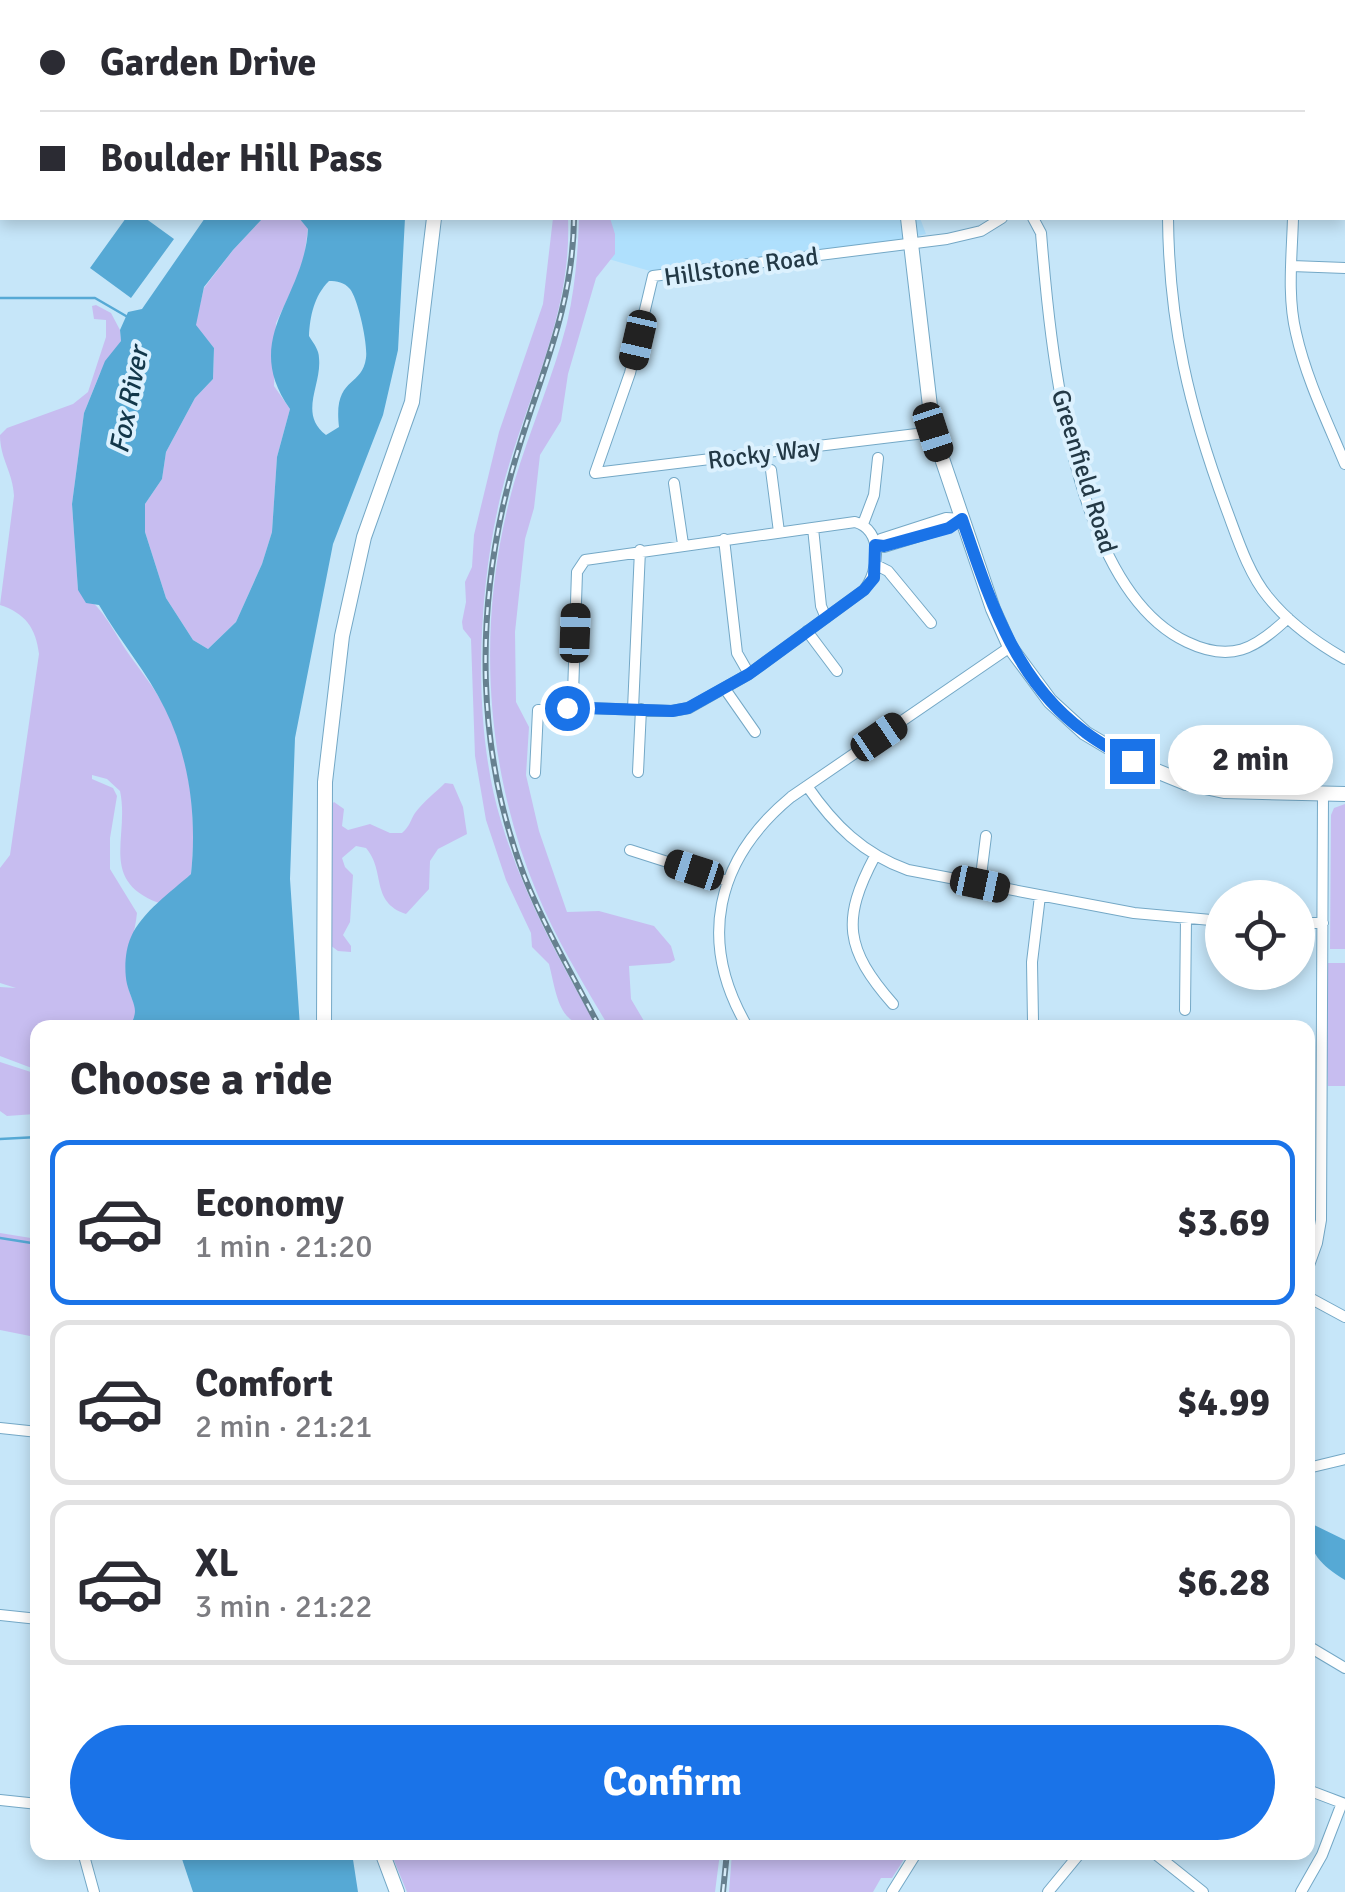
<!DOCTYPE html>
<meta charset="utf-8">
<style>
body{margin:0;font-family:Signika,sans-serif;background:#f7f7f7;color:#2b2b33;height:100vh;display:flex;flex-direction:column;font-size:38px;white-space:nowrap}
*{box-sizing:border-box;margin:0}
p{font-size:32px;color:#7c7c81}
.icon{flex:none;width:55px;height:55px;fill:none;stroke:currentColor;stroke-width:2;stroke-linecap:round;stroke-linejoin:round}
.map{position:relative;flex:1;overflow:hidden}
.sheet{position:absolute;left:30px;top:1020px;width:1285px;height:840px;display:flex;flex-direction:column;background:#fff;border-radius:20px;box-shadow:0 5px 15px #0003}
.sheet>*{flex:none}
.guide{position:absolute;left:0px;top:0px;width:1345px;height:220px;box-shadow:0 5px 15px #0003;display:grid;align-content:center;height:220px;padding:0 40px;background:#fff}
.tools{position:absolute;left:1205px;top:880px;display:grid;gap:20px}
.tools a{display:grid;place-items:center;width:110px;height:110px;border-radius:50%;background:#fff;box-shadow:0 5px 15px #0003;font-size:50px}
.end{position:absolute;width:45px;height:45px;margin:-22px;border:12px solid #1a73e8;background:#fff;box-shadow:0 0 0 5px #fff}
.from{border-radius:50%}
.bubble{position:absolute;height:70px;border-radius:35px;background:#fff;box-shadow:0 5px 15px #0003;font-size:32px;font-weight:800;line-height:70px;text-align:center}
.car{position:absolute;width:30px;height:60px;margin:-30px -15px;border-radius:12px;box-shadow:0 0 8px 2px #0007;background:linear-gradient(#222 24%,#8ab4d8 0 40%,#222 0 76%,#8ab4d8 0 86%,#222 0)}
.guide b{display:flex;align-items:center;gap:35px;height:95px;font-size:38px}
.guide b+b{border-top:2px solid #e1e1e2}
.guide i{width:25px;height:25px;background:#2b2b33}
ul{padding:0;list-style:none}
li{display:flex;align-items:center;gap:30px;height:165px;margin:0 20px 15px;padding:0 20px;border:5px solid #e1e1e2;border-radius:20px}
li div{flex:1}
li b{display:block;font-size:38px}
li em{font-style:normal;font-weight:800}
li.current{border-color:#1a73e8}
li>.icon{width:90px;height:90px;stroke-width:1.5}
h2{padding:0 40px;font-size:45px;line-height:120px}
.button{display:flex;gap:20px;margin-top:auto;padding:20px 40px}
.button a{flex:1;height:115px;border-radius:60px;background:#1a73e8;color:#fff;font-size:40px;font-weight:800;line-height:115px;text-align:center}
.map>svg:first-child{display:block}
.built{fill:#afe0fd}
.green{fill:#c7bdf0}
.water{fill:#56a9d5;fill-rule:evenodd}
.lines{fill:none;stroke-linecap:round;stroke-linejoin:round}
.stream{stroke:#56a9d5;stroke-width:2.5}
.street-casing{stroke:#74a8c6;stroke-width:12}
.secondary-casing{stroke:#74a8c6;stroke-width:16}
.street{stroke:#fff;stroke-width:10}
.secondary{stroke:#fff;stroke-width:14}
.rail-casing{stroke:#678190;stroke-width:6}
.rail{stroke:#dcf1fe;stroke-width:2.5;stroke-dasharray:8;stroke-linecap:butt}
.route{stroke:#1a73e8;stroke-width:12}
.labels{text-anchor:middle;stroke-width:8;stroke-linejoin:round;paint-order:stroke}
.street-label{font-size:25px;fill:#233946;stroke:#dcf1fe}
.water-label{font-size:28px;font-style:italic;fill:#13374a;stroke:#dcf1fe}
</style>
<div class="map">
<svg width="1345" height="1892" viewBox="0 0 1345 1892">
<rect width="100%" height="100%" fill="#c6e6f9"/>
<path class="built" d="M 602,218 L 920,218 L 926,234 L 899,240 L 650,271 L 605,258 Z"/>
<path class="green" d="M 263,218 L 299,218 L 308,228 L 303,266 L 276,323 L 274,386 L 290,409 L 277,457 L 272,532 L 262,564 L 236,622 L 208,649 L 193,640 L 166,598 L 145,532 L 145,504 L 162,479 L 166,452 L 195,398 L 213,379 L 214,348 L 195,325 L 204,288 L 233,250 Z
M 553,218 L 568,218 C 572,309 531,389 506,475 C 478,575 470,720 501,821 C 523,895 560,961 597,1027 C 558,1028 557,995 549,964 L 532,947 L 531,933 L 506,880 L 486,820 L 475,756 L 471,639 L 463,629 L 462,622 L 466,602 L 465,582 L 472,567 L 474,535 L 499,432 L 543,304 Z
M 579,218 L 610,218 L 615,234 L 615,254 L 596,278 L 568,374 L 561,421 L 540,455 L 534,508 L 525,539 L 515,632 L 516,702 L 529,727 L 526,775 L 539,831 L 567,912 L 599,911 L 654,926 L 671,946 L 675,960 L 670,963 L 629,966 L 631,999 L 644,1021 L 642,1027 L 609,1027 C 584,985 556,939 537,893 C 483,763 476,618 514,483 C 530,429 553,377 567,323 C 575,289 578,252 579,218 Z
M 96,305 L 111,313 L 120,330 L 121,341 L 100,373 L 84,413 L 72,504 L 78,590 C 103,608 110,625 126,650 C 139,669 155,688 165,708 C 191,758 197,820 191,874 L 159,903 C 98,880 130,837 120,791 L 107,779 L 92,775 L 92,779 L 113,788 L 117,796 L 110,838 L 110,869 L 137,913 C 135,936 124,959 128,984 C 130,1005 144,1005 129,1027 L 38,1028 L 37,1070 L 0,1056 L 0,987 L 16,988 L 0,983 L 0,868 L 10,855 L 39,654 C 36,628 25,613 0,605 L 14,496 C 13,472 0,459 0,435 L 7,428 L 73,404 L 88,392 L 106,337 L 106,320 L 94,319 L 92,306 Z
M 445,783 L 453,784 L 463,807 L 467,834 L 438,849 L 430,861 L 429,889 L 406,914 C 370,902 386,871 366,848 L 356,846 L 342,858 L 345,867 L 353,875 L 350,922 L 343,935 L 351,946 L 351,952 L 338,951 L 330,945 L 329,807 L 334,802 L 344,809 L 342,826 L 348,830 L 370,824 L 390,833 L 402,833 C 410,826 410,821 415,813 C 423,802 436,792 445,783 Z
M 1345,804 L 1345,949 L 1330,949 L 1331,815 L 1334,808 Z
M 1324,963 L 1345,963 L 1345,1086 L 1328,1086 Z
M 0,1062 L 37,1074 L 35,1114 L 7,1116 L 0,1111 Z
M 0,1233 L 37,1239 L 35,1337 L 0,1330 Z
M 391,1853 L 720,1853 L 715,1892 L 407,1892 Z
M 732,1853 L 732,1852 L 908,1853 L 892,1878 L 881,1878 L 873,1892 L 729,1892 Z"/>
<path class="water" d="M 126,218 L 145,218 L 174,239 L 131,298 L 90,268 Z
M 205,218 L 263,218 L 233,250 L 204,287 L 196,325 L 214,348 L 213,379 L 195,398 L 166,452 L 162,479 L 145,504 L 145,532 L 166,598 L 193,640 L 208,649 L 236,622 L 262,564 L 272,532 L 277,457 L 290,409 C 240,338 304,300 308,229 L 299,218 L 405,218 L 398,350 L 383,415 L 333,544 L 295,738 L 290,879 L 300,1027 L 129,1027 C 141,1009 132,1004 127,984 C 124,970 125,950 131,937 C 142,912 171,892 191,874 C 197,819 190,759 165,709 C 148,673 119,640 99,605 L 86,603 L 78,590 L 72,504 L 84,413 L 105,361 L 121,341 L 120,330 L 128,312 L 142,309 ZM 329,281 C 337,281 344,282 350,289 C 358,299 368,344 366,358 C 362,388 333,376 339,427 L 326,435 C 298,414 322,385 319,358 C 319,350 314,344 309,336 C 310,316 314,296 329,281 Z
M 1308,1522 L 1345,1540 L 1345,1580 C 1320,1565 1307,1551 1308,1522 Z
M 180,1853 L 352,1853 L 358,1892 L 193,1892 Z"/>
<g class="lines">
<path class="stream" d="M 0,298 L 95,298 L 126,316
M 0,1139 L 38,1137
M 0,1238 L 38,1244"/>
<defs>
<path id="street" d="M 1025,0 L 1025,2
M 1167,0 L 1167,2
M 1303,0 L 1303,2
M 1342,16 L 1345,16
M 1342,144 L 1345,144
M 1033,218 L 1041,233 C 1050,345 1072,588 1187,642 C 1231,663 1255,649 1288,618
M 1168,218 C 1169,324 1189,408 1226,508 C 1237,537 1248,573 1268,597 C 1288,622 1317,643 1345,659
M 1293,218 C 1292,255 1287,296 1296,333 C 1306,378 1327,421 1345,464
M 1292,266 L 1345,268
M 933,432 L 595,473 L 630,373 L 653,276 L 947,239 L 981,231 L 1002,218
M 771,470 L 779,532
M 674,483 L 683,544
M 855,522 C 884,530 879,571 864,590 L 749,674 L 689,708 L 672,711 L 587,708 L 578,703 L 573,694 L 577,572 L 585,560 Z
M 863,524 L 874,495 L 878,458
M 813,528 L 821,606 L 826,618
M 724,539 L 737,653 L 749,674
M 875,545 L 881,539 L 946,518 L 962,519
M 875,545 L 884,547 L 949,527 L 961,519
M 876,565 L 888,571 L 931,623
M 807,631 L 837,671
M 725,689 L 755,732
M 633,709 L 640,550
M 638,772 L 641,709
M 535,773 L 538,710 L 555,710 L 578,703
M 807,786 C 834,825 863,854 908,870 L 1134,913 L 1222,921
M 630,850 L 727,881
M 875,856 C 841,920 845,949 893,1004
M 980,884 L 986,836
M 1298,923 L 1323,923
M 1185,1010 L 1186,918
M 1033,1021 L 1032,962 L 1040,896
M 748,1028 C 697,942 715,860 791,797 L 1010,647
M 1308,1268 L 1317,1243 L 1321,1220 L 1323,794
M 1308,1297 L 1345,1317
M 0,1428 L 38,1432
M 1308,1468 L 1345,1459
M 0,1615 L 38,1619
M 1308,1646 L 1345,1668
M 1308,1790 L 1345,1804
M 0,1800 L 38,1804
M 83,1852 L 94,1892
M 1153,1852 L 1203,1892
M 892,1892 L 917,1852
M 1048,1892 L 1081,1852
M 1301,1892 L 1322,1855 L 1342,1803"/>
<path id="secondary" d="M 765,0 L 768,2
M 513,2 L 515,0
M 908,218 L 933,432 L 993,609 L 1010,647 L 1050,701 L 1085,733 L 1132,761 L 1186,783 L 1224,791 L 1345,794
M 324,1028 L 325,782 L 342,636 L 364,537 L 412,402 L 434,218
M 382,1852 L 397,1892"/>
</defs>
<use href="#street" class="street-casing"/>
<use href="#secondary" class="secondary-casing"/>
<use href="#street" class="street"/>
<use href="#secondary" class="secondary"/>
<defs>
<path id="rail" d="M 506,0 L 507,2
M 574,218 C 573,317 533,389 509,482 C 475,612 476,752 525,878 C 546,930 574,978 600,1028
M 723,1892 L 727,1852"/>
</defs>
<use href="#rail" class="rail-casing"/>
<use href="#rail" class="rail"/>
</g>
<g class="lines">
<path class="route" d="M 567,708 L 578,703 L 587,708 L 672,711 L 688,708 L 749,674 L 864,590 L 874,578 L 875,545 L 884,546 L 949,528 L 962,519 C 989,597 1014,681 1085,732 C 1099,743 1116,752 1132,761"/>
</g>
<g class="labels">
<g class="street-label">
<text transform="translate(741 266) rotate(-8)" y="9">Hillstone Road</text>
<text transform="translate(764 453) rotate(-7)" y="9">Rocky Way</text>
<text transform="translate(1085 471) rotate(73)" y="9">Greenfield Road</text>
</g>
<g class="water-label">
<text transform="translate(128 400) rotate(-79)" y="10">Fox River</text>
</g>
</g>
</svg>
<div class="tools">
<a><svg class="icon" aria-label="locate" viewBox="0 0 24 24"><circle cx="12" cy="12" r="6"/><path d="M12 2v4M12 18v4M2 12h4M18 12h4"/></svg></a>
</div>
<i class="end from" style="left:567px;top:708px"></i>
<i class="end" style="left:1132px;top:761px"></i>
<div class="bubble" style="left:1168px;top:725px;width:165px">2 min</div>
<i class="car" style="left:638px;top:340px;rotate:193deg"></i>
<i class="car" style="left:933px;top:432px;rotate:162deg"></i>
<i class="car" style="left:575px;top:633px;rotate:2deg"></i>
<i class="car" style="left:879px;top:737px;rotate:56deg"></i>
<i class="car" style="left:694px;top:870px;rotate:288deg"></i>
<i class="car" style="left:980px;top:884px;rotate:102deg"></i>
<div class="guide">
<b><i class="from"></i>Garden Drive</b>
<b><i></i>Boulder Hill Pass</b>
</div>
<section class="sheet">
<h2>Choose a ride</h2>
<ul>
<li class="current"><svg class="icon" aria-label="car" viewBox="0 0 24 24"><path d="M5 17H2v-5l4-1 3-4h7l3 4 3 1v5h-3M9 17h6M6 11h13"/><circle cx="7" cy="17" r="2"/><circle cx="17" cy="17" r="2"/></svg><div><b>Economy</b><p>1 min · 21:20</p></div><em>$3.69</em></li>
<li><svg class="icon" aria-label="car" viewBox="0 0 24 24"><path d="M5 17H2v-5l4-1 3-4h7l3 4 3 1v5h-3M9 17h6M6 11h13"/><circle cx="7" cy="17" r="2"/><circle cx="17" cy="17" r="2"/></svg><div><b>Comfort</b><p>2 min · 21:21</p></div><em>$4.99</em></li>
<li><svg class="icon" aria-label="car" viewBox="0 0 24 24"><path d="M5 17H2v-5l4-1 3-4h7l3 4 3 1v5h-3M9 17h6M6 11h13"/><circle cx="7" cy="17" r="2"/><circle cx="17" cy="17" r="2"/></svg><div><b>XL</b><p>3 min · 21:22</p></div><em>$6.28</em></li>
</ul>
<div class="button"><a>Confirm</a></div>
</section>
</div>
